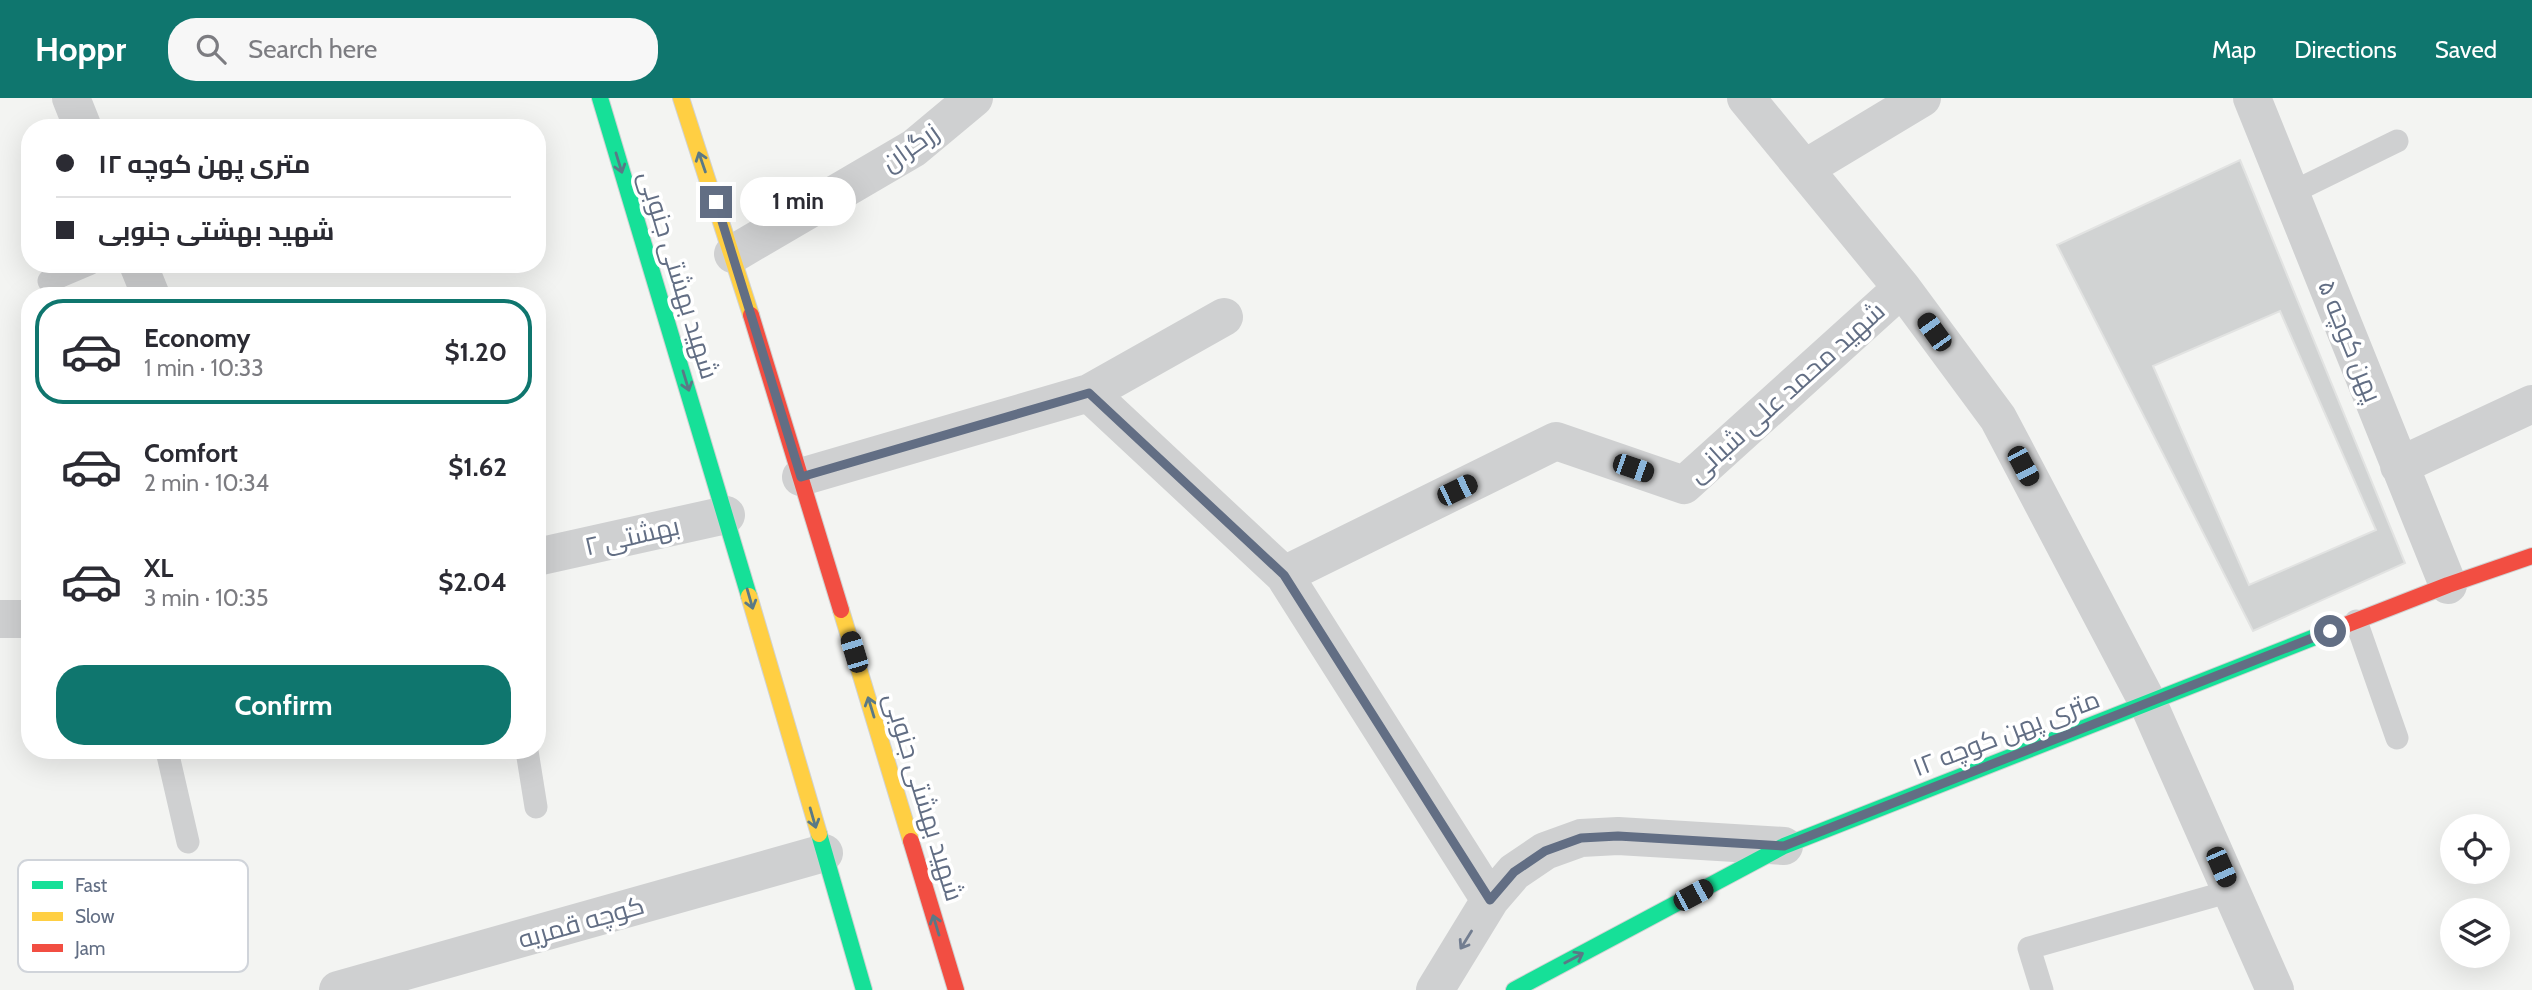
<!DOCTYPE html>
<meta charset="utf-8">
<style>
body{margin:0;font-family:Cabin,Cairo,sans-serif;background:#f7f7f7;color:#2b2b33;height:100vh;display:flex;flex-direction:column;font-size:26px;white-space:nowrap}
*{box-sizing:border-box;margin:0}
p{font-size:23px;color:#7c7c81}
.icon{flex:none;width:38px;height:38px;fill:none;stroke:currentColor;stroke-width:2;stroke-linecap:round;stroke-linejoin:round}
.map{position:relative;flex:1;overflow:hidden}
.side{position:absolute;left:21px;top:189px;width:525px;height:472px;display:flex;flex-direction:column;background:#fff;border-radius:28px;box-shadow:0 7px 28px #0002}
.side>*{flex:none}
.guide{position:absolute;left:21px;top:21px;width:525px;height:154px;border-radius:28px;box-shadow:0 7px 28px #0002;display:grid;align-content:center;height:154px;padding:0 35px;background:#fff}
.buttons{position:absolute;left:2440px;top:716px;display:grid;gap:14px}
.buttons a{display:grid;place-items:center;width:70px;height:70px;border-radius:50%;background:#fff;box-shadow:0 7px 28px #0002;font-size:35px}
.end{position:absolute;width:32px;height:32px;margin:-16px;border:9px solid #626e84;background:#fff;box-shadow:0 0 0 4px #fff}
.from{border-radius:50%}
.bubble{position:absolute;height:49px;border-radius:24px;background:#fff;box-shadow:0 7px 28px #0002;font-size:23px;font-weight:800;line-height:49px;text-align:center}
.car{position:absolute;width:21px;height:42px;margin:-21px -10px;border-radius:9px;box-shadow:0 0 5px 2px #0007;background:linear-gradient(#222 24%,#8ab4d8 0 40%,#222 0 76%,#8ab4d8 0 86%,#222 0)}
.guide b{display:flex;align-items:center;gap:24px;height:66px;font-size:26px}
.guide b+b{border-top:2px solid #e1e1e2}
.guide i{width:18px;height:18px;background:#2b2b33}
ul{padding:12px 0 0;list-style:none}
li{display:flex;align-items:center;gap:21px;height:105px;margin:0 14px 10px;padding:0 21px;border:4px solid transparent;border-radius:28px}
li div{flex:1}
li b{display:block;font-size:26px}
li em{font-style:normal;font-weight:800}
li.active{border-color:#0f766e}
li>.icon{width:63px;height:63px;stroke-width:1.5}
.cta{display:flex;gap:14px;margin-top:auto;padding:14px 35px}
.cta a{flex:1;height:80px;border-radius:28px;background:#0f766e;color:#fff;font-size:28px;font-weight:800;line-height:80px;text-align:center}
header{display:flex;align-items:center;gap:42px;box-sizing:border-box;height:98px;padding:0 35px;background:#0f766e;color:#fff}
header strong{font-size:33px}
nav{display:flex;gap:38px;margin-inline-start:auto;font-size:24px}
.search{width:490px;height:63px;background:#f7f7f7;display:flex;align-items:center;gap:18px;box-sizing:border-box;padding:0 24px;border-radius:28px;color:#7c7c81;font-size:26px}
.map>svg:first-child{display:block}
.building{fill:#d1d3d3;stroke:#e2e3e2;stroke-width:2;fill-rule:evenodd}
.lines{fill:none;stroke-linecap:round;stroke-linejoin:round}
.fast-casing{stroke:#d0d2d2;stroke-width:18}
.slow-casing{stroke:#d0d2d2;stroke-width:18}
.jam-casing{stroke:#d0d2d2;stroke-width:18}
.lane{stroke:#cfd0d1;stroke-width:23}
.street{stroke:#cfd0d1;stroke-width:38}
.fast{stroke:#16e098;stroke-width:16}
.slow{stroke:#ffcf43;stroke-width:16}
.jam{stroke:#f24e42;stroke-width:16}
.oneway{stroke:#5a7986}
.oneway2{stroke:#727d90}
.route{stroke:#626e84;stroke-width:9}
.labels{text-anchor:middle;stroke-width:7;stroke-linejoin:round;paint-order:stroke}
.street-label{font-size:26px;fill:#626e84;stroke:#fff}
.key{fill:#fff;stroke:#d0d4da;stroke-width:2}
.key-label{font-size:19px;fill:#626e84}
</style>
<header>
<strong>Hoppr</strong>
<div class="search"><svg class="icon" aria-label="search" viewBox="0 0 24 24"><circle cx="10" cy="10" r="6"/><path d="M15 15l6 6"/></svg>Search here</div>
<nav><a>Map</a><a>Directions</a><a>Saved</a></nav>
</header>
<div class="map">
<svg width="2532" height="892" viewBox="0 0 2532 892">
<rect width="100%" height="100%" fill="#f3f4f2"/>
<path class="building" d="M 2240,62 L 2405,465 L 2253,533 L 2057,147 ZM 2280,213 L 2376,432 L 2249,487 L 2153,268 Z"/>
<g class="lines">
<defs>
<path id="fast" d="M 600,0 L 749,498
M 819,736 L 864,892
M 1514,892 L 1784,748 L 2325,535"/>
<path id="slow" d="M 681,0 L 751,217
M 749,498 L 819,736
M 841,512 L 911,743"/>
<path id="jam" d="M 751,217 L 841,512
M 2325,535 L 2448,487 L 2532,458
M 911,743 L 956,892"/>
</defs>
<use href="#fast" class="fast-casing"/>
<use href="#slow" class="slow-casing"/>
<use href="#jam" class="jam-casing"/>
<path class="lane" d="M 2291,95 L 2397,43
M 49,183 L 89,166
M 2356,523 L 2397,640
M 167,653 L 188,744
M 527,653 L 536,709
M 2042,892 L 2029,850 L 2231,793"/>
<path class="street" d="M 71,0 L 83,30
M 1746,0 L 1902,190 L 1998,320 L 2148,605 L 2275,892
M 2252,0 L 2448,487
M 1804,71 L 1922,0
M 733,156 L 914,50 L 974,0
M 138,166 L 151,198
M 1089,295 L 1284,477 L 1490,802
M 2399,368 L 2532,306
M 801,379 L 1089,295 L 1224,219
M 537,459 L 726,417
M 1284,477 L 1556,343 L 1684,387 L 1902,190
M 0,521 L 30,521
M 338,892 L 824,755
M 1435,892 L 1490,802 L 1514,774 L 1545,753 L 1581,740 L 1618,738 L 1784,748"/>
<use href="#fast" class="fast"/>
<use href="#slow" class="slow"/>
<use href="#jam" class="jam"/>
</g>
<defs><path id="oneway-shaft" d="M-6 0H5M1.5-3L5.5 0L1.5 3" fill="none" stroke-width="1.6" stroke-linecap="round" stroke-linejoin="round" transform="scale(1.75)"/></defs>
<g class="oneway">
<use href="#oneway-shaft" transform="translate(702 64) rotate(-109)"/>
<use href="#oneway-shaft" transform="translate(619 65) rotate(73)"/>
<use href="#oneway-shaft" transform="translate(686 283) rotate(73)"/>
<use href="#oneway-shaft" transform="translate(750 501) rotate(74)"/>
<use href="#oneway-shaft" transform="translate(871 609) rotate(-107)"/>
<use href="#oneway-shaft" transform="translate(813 720) rotate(74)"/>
<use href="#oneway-shaft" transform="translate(936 827) rotate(-107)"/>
<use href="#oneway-shaft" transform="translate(1574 860) rotate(-28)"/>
</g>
<use class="oneway2" href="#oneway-shaft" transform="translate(1466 842) rotate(122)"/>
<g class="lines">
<path class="route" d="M 716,104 L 801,379 L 1089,295 L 1284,477 L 1490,802 L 1514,774 L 1545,753 L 1581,740 L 1618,738 L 1784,748 L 2330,533"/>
</g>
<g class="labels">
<g class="street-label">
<text transform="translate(910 49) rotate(-35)" y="9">زرگران</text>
<text transform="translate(679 177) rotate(73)" y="9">شهید بهشتی جنوبی</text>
<text transform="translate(2350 243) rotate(68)" y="9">پهن کوچه ۵</text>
<text transform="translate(1786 294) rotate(-42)" y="9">شهید محمد علی شبانی</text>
<text transform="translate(632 438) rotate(-13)" y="9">بهشتی ۲</text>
<text transform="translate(2006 635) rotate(-21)" y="9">۱۲ متری پهن کوچه</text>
<text transform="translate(924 699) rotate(73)" y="9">شهید بهشتی جنوبی</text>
<text transform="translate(581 824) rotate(-16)" y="9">کوچه قمریه</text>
</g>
</g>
<rect x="18" y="762" width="230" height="112" rx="10" class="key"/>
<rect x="32" y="783" width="31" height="8" fill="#16e098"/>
<rect x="32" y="814" width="31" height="9" fill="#ffcf43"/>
<rect x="32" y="846" width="31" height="8" fill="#f24e42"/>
<g class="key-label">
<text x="75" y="794">Fast</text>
<text x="75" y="825">Slow</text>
<text x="75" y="857">Jam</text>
</g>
</svg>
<div class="buttons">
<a><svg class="icon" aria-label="locate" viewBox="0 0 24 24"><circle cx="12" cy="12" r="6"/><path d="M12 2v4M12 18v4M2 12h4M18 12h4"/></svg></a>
<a><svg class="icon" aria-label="layers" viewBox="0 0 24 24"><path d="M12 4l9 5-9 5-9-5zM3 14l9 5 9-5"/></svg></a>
</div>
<i class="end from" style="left:2330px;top:533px"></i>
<i class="end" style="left:716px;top:104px"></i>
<div class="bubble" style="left:740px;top:79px;width:116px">1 min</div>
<i class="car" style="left:1934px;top:234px;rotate:324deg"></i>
<i class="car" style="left:2023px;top:368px;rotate:152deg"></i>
<i class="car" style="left:1633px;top:370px;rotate:109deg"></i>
<i class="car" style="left:1457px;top:392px;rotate:64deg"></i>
<i class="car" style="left:854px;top:554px;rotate:343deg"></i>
<i class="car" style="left:2221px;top:769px;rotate:156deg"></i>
<i class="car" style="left:1693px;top:797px;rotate:62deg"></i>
<div class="guide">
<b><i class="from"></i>۱۲ متری پهن کوچه</b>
<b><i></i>شهید بهشتی جنوبی</b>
</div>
<section class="side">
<ul>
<li class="active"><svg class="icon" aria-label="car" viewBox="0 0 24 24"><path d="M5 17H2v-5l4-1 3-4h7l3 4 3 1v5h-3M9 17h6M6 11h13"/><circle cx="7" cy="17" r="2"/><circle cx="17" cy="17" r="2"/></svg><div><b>Economy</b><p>1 min · 10:33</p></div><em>$1.20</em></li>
<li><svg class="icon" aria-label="car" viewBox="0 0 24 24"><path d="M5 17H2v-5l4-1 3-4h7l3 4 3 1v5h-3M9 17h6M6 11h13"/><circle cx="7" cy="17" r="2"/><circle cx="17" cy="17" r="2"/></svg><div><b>Comfort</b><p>2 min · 10:34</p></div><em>$1.62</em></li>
<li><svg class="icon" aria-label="car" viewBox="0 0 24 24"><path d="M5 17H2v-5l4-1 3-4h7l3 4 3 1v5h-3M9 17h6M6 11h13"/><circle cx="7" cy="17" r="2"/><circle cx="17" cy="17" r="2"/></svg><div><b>XL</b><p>3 min · 10:35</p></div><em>$2.04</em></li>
</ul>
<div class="cta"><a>Confirm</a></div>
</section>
</div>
